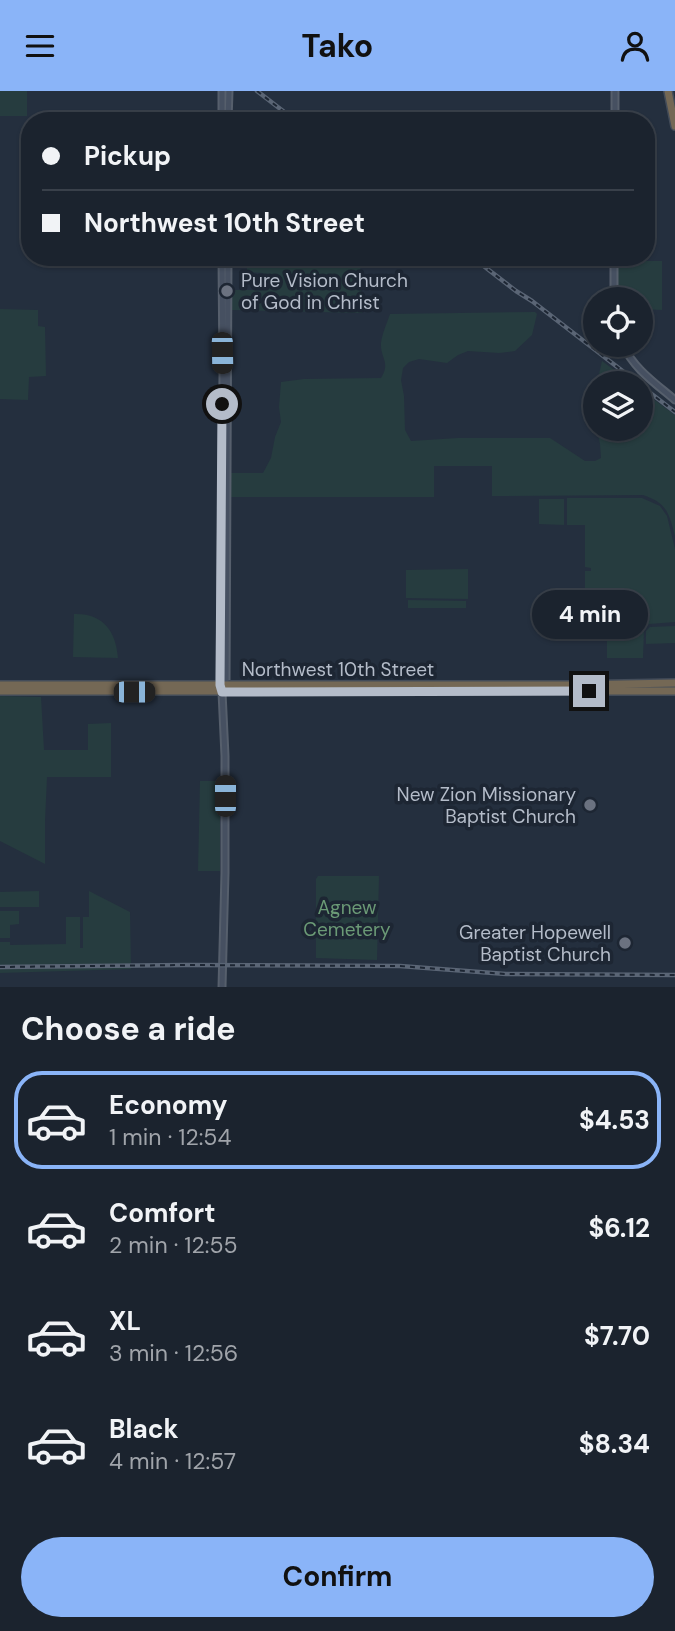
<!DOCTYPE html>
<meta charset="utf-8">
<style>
body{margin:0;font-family:"DM Sans",sans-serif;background:#242b36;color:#f1f3f6;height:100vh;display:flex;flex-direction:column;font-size:26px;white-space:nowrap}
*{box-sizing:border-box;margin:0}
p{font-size:23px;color:#a0a4aa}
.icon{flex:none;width:38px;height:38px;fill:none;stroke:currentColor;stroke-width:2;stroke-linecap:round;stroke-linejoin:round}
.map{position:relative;height:896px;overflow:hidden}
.side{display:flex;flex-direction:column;background:#1b232e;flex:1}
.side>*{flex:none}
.top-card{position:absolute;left:21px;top:21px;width:634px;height:154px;border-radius:28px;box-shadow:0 2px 5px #0004,0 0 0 2px #39404a;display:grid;align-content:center;height:154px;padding:0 21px;background:#1b232e}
.tools{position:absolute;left:583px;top:196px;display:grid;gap:14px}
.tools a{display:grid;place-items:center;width:70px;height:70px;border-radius:50%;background:#1b232e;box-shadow:0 2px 5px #0004,0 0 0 2px #39404a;font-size:35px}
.end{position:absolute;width:32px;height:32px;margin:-16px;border:9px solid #b4bcc9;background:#111;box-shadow:0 0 0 4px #111}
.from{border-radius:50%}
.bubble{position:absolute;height:49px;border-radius:24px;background:#1b232e;box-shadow:0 2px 5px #0004,0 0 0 2px #39404a;font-size:23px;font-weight:700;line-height:49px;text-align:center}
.car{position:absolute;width:21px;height:42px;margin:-21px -10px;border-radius:9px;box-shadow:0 0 5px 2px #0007;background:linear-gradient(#222 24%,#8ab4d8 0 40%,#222 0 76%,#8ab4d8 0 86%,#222 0)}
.top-card b{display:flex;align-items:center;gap:24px;height:66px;font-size:26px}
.top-card b+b{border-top:2px solid #39404a}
.top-card i{width:18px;height:18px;background:#f1f3f6}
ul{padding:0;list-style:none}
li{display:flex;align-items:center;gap:21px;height:98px;margin:0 14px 10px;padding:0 7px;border:4px solid transparent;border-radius:28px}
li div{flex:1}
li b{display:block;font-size:26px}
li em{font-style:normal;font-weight:700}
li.on{border-color:#8ab4f8}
li>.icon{width:63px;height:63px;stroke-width:1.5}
h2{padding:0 21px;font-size:32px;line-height:84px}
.primary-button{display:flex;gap:14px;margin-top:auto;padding:14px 21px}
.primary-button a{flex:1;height:80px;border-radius:42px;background:#8ab4f8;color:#111;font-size:28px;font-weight:700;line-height:80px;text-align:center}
header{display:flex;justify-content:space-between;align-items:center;height:91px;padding:0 21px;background:#8ab4f8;color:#111;font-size:32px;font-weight:700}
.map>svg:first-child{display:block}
.green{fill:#263c3f}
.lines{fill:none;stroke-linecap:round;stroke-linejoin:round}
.secondary-casing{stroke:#565f6c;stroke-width:9}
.highway-casing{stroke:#434c59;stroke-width:10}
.secondary{stroke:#465061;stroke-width:5}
.highway{stroke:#746855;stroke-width:7}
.rail-casing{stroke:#5a6575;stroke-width:4.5}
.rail{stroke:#1d2633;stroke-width:2;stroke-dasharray:5;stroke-linecap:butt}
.route{stroke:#b4bcc9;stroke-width:9}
.worship-dot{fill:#6b7280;stroke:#1d2633;stroke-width:2.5}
.labels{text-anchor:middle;stroke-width:7;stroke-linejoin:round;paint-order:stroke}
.poi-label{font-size:19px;fill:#b4bcc9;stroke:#1d2633;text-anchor:end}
.street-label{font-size:19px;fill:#b4bcc9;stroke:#1d2633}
.park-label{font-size:19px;fill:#6b9a76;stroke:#1d2633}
</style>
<header><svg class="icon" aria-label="menu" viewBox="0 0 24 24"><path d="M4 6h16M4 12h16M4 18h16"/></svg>Tako<svg class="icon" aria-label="person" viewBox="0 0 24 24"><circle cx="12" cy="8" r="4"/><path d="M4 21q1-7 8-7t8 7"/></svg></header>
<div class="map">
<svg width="675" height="896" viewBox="0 0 675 896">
<rect width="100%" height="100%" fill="#242f3e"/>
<path class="green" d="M 0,0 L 27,0 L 27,25 L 0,25 Z
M 247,166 L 360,168 L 362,222 L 232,219 L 232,199 L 263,199 L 263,182 L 247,181 Z
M 616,170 L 662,170 L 662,219 L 641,218 L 640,208 L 616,208 Z
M 0,218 L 38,219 L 38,235 L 45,236 L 46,285 L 29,286 L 28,309 L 0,308 Z
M 535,221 L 537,223 L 532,244 L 515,260 L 499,262 L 468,260 L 458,264 L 447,272 L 419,268 L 409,271 L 403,277 L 401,289 L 404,305 L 405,339 L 411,350 L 458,347 L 550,347 L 585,370 L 595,370 L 601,367 L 600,353 L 597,338 L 640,338 L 641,299 L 675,324 L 675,445 C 669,422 667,412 643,404 L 492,405 L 492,375 L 434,375 L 434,406 L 231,406 L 231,382 L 263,382 L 271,367 L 275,346 L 281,331 L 279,316 L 281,291 L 304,288 L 381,287 C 391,271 380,267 381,252 C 382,243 387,232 390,223 Z
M 602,270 L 632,292 L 597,292 Z
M 567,407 L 642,407 L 660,415 L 667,425 L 675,458 L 675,531 L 649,533 L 644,538 L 643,567 L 607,567 L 607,536 L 585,536 L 585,480 L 591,480 L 591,477 L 585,476 L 585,434 L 567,434 Z
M 539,408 L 564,408 L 564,434 L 539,433 Z
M 468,478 L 468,508 L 406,507 L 406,479 Z
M 408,509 L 466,510 L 466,517 L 408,517 Z
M 74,523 C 103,522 116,540 118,567 L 73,566 Z
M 675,535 L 675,552 L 646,553 L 646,540 L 650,536 Z
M 0,605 L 41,606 L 44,659 L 88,659 L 88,633 L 111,632 L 111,686 L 47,686 L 45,730 L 45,773 L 0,750 Z
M 200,690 L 220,690 L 220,780 L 198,780 Z
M 318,785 L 379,785 L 377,869 L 316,867 L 316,788 Z
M 39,800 L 39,816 L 0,816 L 0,801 Z
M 89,800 L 130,821 L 131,878 L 0,882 L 0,851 L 10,851 L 10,854 L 66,853 L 66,826 L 80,826 L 80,857 L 83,857 L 83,826 L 89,826 Z
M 0,820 L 19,820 L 19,833 L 10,834 L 10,847 L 0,847 Z"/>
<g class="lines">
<defs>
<path id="secondary" d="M 222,30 L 222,0
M 228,30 L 229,0
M 615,30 L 615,0
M 222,166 L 223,283 L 220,594 L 222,601 L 225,665 L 225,782 L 222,896
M 614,208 L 614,166
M 623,254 C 634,278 655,292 675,309
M 226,595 L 228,166"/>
<path id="highway" d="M 668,0 L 675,35
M 0,594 L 572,594 L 675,592
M 0,600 L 675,600"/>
</defs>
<use href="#secondary" class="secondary-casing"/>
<use href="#highway" class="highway-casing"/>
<use href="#secondary" class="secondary"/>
<use href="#highway" class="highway"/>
<defs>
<path id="rail" d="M 257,0 L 296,30
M 472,166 L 516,200 L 532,210 L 638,292
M 640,294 L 675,321
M 0,876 L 185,874 L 400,875 L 506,883 L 675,884"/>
</defs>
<use href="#rail" class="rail-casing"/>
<use href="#rail" class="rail"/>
</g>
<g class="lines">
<path class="route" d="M 222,313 L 220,594 L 222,601 L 589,600"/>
</g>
<g class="worship-dot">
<circle cx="227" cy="200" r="7"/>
<circle cx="590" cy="714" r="7"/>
<circle cx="625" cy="852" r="7"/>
</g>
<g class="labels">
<g class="poi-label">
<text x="241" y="196" text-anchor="start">Pure Vision Church<tspan x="241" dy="22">of God in Christ</tspan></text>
<text x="576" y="710">New Zion Missionary<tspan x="576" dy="22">Baptist Church</tspan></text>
<text x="611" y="848">Greater Hopewell<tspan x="611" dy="22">Baptist Church</tspan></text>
</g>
<g class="street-label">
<text x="338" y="585">Northwest 10th Street</text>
</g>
<g class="park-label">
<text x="347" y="823">Agnew<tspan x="347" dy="22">Cemetery</tspan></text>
</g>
</g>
</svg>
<div class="tools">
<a><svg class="icon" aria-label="locate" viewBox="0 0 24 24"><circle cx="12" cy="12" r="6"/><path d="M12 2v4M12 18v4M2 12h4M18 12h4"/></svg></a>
<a><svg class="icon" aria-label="layers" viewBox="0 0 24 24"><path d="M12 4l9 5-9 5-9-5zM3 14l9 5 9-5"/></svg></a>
</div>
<i class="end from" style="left:222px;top:313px"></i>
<i class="end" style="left:589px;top:600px"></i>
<div class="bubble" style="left:532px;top:499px;width:116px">4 min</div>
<i class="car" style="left:222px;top:262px;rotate:179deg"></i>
<i class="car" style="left:134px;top:601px;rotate:90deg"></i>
<i class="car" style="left:225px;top:705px;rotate:0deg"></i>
<div class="top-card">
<b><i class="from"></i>Pickup</b>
<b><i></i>Northwest 10th Street</b>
</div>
</div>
<section class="side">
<h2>Choose a ride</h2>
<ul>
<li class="on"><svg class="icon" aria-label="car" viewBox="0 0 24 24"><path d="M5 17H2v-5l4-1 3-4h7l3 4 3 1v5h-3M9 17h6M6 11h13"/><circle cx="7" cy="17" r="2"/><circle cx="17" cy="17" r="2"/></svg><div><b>Economy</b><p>1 min · 12:54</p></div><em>$4.53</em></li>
<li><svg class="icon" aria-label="car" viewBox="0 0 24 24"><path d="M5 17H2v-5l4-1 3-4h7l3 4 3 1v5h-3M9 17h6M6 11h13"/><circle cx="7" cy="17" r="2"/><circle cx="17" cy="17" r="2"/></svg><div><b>Comfort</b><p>2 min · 12:55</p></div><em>$6.12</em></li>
<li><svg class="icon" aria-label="car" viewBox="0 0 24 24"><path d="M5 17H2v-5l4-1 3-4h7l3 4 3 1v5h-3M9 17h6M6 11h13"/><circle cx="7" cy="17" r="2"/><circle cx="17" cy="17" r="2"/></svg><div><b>XL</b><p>3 min · 12:56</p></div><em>$7.70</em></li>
<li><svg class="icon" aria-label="car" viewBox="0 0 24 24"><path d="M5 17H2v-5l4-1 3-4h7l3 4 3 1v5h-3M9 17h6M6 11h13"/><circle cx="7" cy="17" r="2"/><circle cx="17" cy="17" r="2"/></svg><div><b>Black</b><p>4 min · 12:57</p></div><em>$8.34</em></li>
</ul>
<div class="primary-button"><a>Confirm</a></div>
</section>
